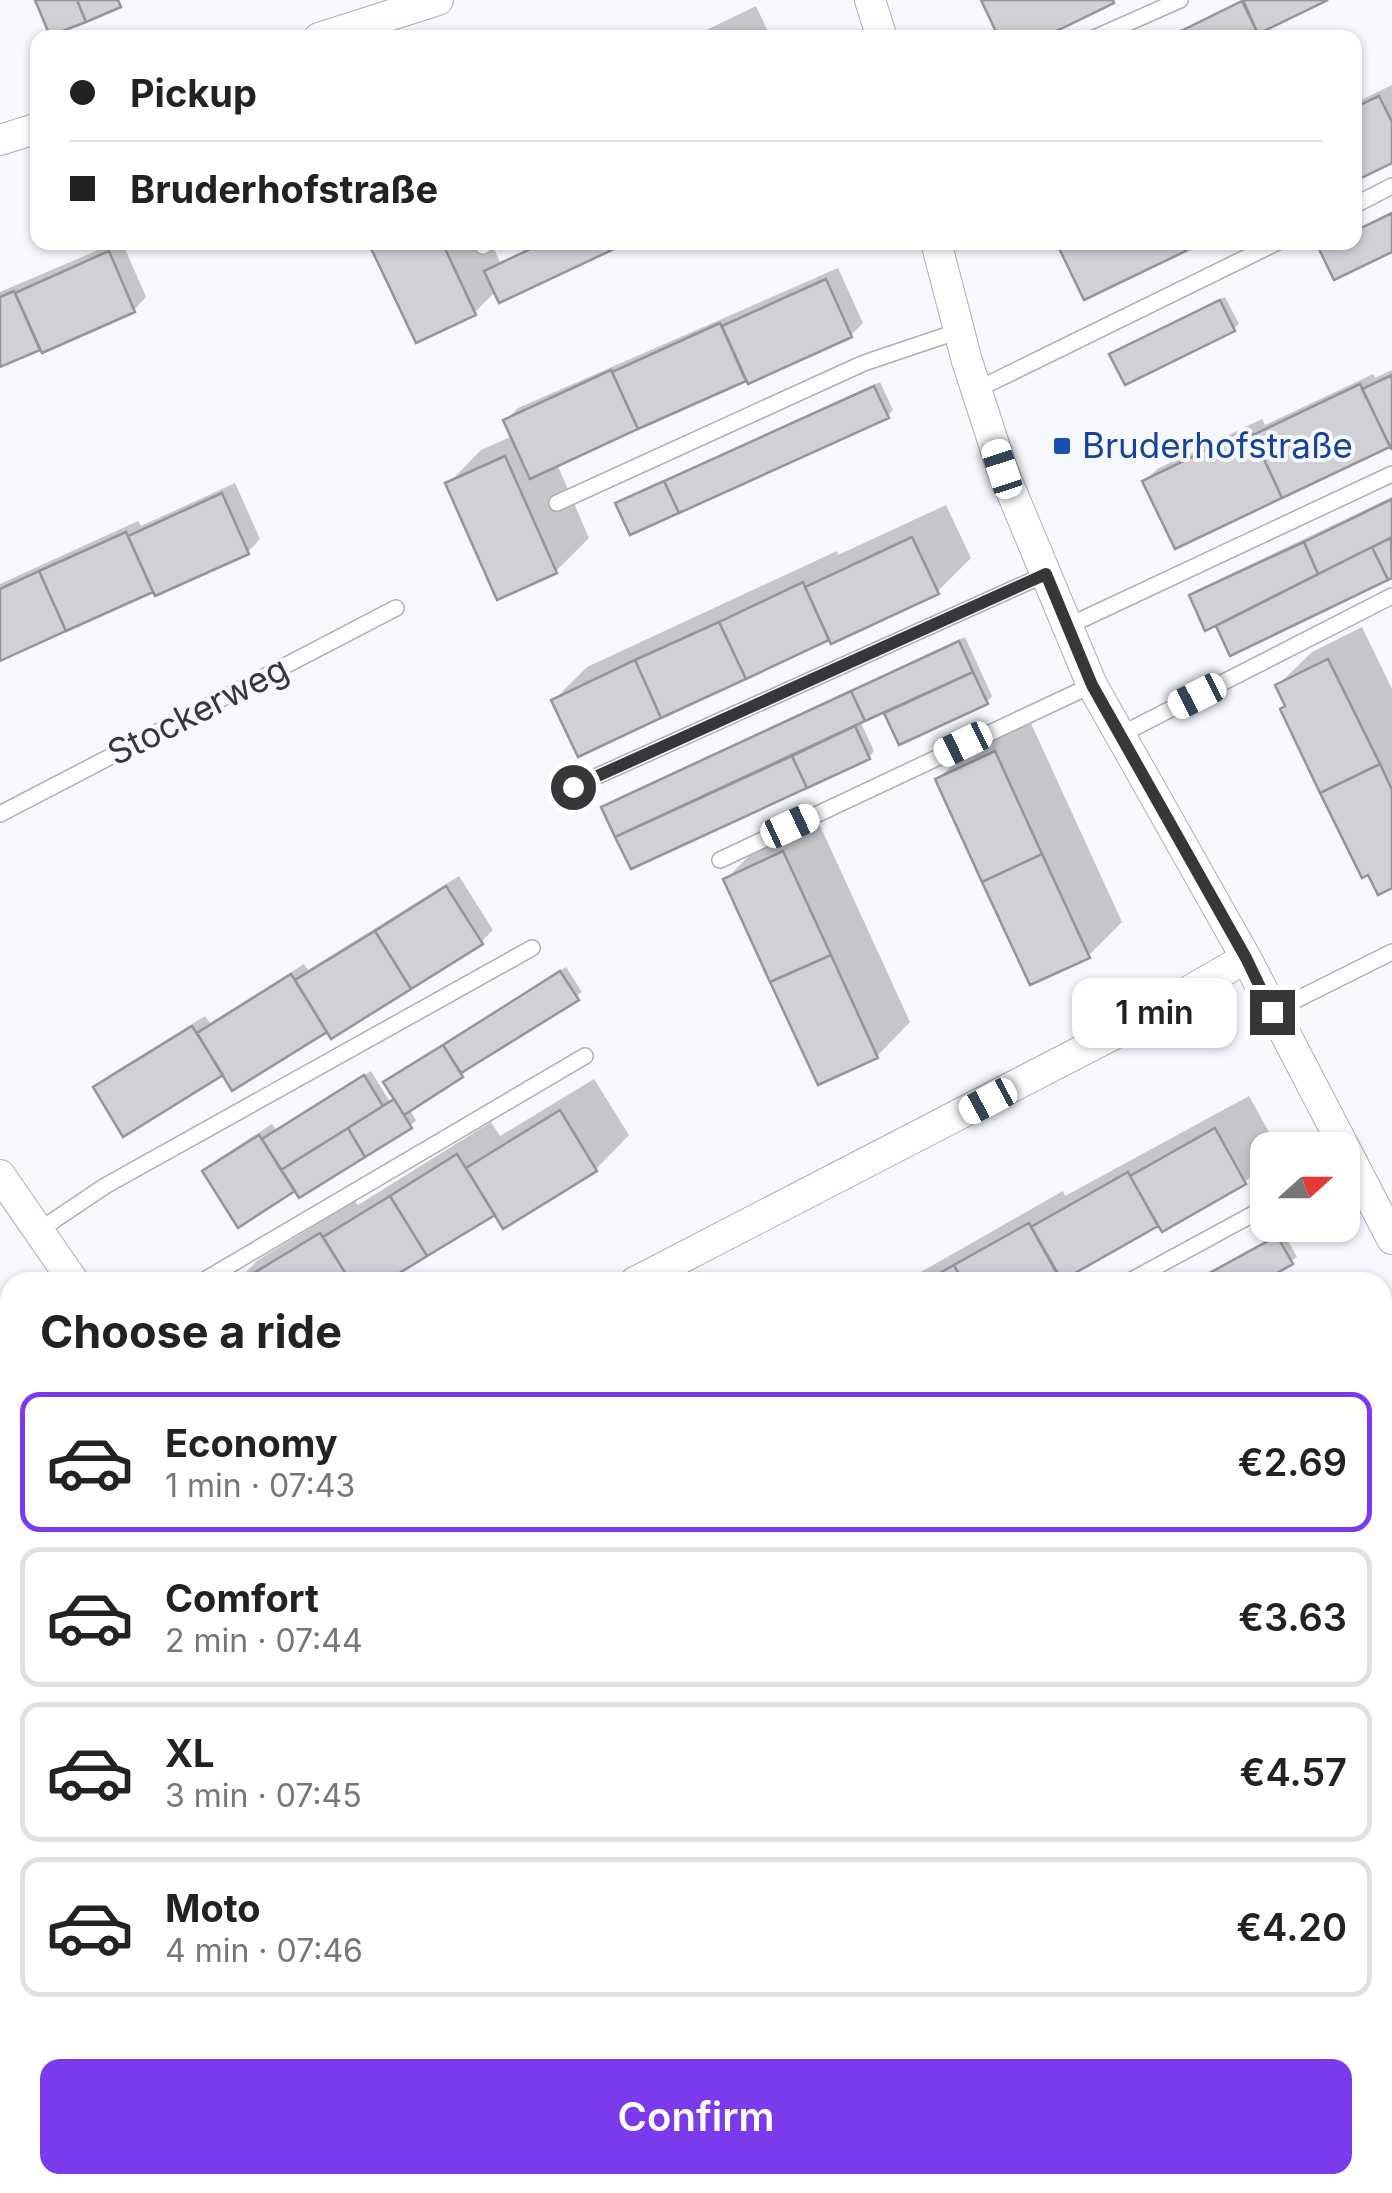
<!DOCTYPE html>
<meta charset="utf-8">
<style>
body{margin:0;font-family:Inter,sans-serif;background:#f2f2f2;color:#222;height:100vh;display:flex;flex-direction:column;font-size:38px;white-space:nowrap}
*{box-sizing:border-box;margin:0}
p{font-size:32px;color:#767676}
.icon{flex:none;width:55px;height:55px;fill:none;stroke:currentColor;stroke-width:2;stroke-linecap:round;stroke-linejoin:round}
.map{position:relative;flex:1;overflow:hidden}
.sheet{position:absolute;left:0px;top:1272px;width:1392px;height:922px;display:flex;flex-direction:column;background:#fff;border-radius:30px 30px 0 0;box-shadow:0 2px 8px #0004}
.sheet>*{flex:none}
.hud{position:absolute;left:30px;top:30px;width:1332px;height:220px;border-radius:20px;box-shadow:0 2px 8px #0004;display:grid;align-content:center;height:220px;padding:0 40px;background:#fff}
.needle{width:65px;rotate:69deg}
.controls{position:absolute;left:1250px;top:1132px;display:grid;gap:20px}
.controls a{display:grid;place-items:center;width:110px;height:110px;border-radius:20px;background:#fff;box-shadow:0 2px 8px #0004;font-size:50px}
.end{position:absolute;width:45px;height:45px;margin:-22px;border:12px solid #363739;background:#fff;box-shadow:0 0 0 5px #fff}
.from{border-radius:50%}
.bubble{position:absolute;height:70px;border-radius:20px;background:#fff;box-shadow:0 2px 8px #0004;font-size:32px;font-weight:600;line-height:70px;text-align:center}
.car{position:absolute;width:30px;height:60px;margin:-30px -15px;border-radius:12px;box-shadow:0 0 8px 2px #0007;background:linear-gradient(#fff 24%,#345 0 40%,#fff 0 76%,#345 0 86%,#fff 0)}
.hud b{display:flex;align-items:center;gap:35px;height:95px;font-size:38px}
.hud b+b{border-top:2px solid #e0e0e0}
.hud i{width:25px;height:25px;background:#222}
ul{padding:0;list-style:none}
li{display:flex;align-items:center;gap:30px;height:140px;margin:0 20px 15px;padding:0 20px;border:5px solid #e0e0e0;border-radius:20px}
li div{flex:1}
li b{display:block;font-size:38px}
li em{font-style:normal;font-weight:600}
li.selected{border-color:#7c3aed}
li>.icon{width:90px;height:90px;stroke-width:1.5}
h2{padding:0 40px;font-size:45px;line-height:120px}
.button{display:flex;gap:20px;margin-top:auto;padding:20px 40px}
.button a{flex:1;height:115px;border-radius:20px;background:#7c3aed;color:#fff;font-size:40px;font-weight:600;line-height:115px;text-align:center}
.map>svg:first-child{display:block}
.green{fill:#e7ecd7}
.shadow{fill:#0003}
.building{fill:#cfd1d7;stroke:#93959a;stroke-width:2.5}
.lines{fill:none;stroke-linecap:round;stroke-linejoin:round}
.lane-casing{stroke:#adafb4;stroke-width:18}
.street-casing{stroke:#adafb4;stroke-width:32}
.lane{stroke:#fff;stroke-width:15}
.street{stroke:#fff;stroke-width:30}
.route{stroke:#363739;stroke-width:12}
.transit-dot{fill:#1a4fb4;stroke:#f6f8fd;stroke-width:4}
.labels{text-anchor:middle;stroke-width:8;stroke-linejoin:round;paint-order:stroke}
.transit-label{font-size:35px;fill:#164399;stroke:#f6f8fd;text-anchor:start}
.street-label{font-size:35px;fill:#363739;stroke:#f6f8fd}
</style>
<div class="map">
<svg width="1392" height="2193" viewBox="0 0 1392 2193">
<rect width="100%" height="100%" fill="#f6f8fd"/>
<path class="green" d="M 40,2185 L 378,2185 L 365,2193 L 28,2193 Z"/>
<path class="shadow" d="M 1242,0 L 1323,0 L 1246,38 L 1165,38 Z
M 756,6 L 771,38 L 690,38 Z
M 1392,85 L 1392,160 L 1355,177 L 1355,103 Z
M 117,242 L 122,242 L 146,297 L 134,310 L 0,365 L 0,292 Z
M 371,242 L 491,242 L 500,262 L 543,242 L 623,242 L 496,291 L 474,313 Z
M 1059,242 L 1211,242 L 1196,250 L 1193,244 L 1086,296 Z
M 838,268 L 863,323 L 851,335 L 747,377 L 557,464 L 589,538 L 556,571 L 448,484 L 481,450 L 513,436 L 506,420 L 518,408 Z
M 1225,297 L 1239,324 L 1233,329 L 1112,355 Z
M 1392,370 L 1392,445 L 1176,545 L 1145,481 L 1157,469 L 1262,419 L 1265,425 L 1373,374 L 1375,378 Z
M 880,382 L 893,410 L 887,416 L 618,504 L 623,499 Z
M 235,483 L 260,539 L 248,552 L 154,589 L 0,658 L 0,584 L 138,521 L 141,526 Z
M 1392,497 L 1392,575 L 1231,652 L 1218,623 L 1192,595 L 1197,590 Z
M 946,505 L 971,558 L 937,592 L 830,636 L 579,753 L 554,700 L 587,667 L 837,551 L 838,555 Z
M 1362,627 L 1392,689 L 1392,886 L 1278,685 L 1312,652 Z
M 965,637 L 992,696 L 987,702 L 901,742 L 885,709 L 860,721 L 874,751 L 869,757 L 632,866 L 604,808 L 609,802 Z
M 1029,719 L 1122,922 L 1088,956 L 938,779 L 972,746 Z
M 817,819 L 910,1022 L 877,1056 L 726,879 L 759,846 Z
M 459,876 L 493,930 L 481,942 L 328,1028 L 224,1072 L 96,1088 L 108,1076 L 205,1016 L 210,1023 L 304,964 L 308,970 Z
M 566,967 L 582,992 L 466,1067 L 467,1070 L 462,1075 L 409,1109 L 416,1120 L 410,1126 L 296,1188 L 206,1171 L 218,1159 L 272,1124 L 276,1130 L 371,1071 L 390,1102 L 396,1098 L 392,1077 Z
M 594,1079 L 629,1135 L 596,1169 L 504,1225 L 496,1211 L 380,1282 L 354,1282 L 352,1279 L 346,1282 L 236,1282 L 258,1260 L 355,1201 L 358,1205 L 491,1122 L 500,1136 Z
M 1249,1096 L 1278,1148 L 1268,1150 L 1268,1159 L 1245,1182 L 1163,1228 L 1159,1222 L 1063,1277 L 1061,1273 L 1044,1282 L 909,1282 L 919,1273 L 1063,1191 L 1065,1196 Z
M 1283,1232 L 1297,1257 L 1256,1282 L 1193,1282 Z
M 1382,1344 L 1392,1361 L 1392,1427 L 1382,1436 Z
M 10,1397 L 10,1482 L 0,1488 L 0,1403 Z
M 1392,1660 L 1392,1755 L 1382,1760 L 1382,1665 Z
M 1392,1814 L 1392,1886 L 1382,1892 L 1382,1819 Z
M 5,1904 L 10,1912 L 10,2077 L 0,2083 L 0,2009 L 9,2003 L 0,1988 L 0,1907 Z
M 1382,1974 L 1392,1992 L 1392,2175 L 1382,2157 Z
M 487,2185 L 501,2185 L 504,2193 L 471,2193 Z
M 710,2185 L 802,2185 L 807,2193 L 714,2193 Z
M 845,2185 L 890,2185 L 894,2193 L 849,2193 Z
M 994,2185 L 1094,2185 L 1098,2193 L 998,2193 Z
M 1132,2185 L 1177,2185 L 1181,2193 L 1136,2193 Z"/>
<path class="building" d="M 35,0 L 77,0 L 86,22 L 50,36 Z
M 77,0 L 118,0 L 121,7 L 86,22 Z
M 981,0 L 1113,0 L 1114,3 L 1042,38 L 999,38 Z
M 1243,0 L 1328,0 L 1258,34 Z
M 1242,1 L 1258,34 L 1251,38 L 1167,38 Z
M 1379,96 L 1392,122 L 1392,163 L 1355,181 L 1355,107 Z
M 1392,213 L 1392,252 L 1334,280 L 1319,249 L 1332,242 L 1355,242 L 1355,231 Z
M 368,242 L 442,242 L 476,315 L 416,343 Z
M 545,242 L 629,242 L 499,303 L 484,271 Z
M 1056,242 L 1189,242 L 1192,248 L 1084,300 Z
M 109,251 L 135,312 L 42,353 L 15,293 Z
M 826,279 L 852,337 L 748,384 L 722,326 Z
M 14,291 L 40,350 L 0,367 L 0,297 Z
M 1220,300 L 1235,331 L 1125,385 L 1109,354 Z
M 720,323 L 746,381 L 638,429 L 612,372 Z
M 611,370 L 638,429 L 530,479 L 503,420 Z
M 1392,375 L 1392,450 L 1362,389 Z
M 1360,384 L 1390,447 L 1282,498 L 1253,435 Z
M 874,386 L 889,418 L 679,513 L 664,481 Z
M 1250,429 L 1282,498 L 1175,549 L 1142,481 Z
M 505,456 L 557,573 L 497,600 L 445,483 Z
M 664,481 L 679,513 L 630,535 L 615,503 Z
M 222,493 L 249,554 L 155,596 L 128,536 Z
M 1392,499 L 1392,537 L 1318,574 L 1304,542 Z
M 126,532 L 153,592 L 66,631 L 39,571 Z
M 912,537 L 939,594 L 831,644 L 805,587 Z
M 1391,538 L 1392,578 L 1388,580 L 1372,547 Z
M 1304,542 L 1318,574 L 1205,631 L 1189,595 Z
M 1372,547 L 1388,580 L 1230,656 L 1216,626 Z
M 39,571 L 66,631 L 0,661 L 0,589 Z
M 803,582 L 829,640 L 746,679 L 719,622 Z
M 719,622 L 746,679 L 661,718 L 635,660 Z
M 959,641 L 973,672 L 865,721 L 851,691 Z
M 1328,659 L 1380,764 L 1320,793 L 1280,709 L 1285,706 L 1275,685 Z
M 635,660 L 661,718 L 578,757 L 551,700 Z
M 973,672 L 988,704 L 899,745 L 884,713 Z
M 851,691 L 865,721 L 615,837 L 601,807 Z
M 855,726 L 870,759 L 807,788 L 792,756 Z
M 995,751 L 1042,854 L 982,882 L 935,779 Z
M 792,756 L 807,788 L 631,869 L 615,837 Z
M 1380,764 L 1392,790 L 1392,888 L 1378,895 L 1368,875 L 1362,878 L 1320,793 Z
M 783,851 L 831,955 L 770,982 L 723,879 Z
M 1042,854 L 1090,958 L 1030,985 L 982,882 Z
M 446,886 L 483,944 L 411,989 L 375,931 Z
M 375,931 L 411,989 L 331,1039 L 295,980 Z
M 831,955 L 878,1058 L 818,1085 L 770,982 Z
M 560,971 L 579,1000 L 461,1073 L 443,1045 Z
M 291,974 L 327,1032 L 232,1091 L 197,1033 Z
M 192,1026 L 223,1075 L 123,1137 L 93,1087 Z
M 443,1045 L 463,1077 L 404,1115 L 383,1082 Z
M 364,1075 L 383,1106 L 281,1170 L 262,1139 Z
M 394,1099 L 412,1128 L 365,1157 L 348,1128 Z
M 560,1110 L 597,1171 L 503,1229 L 466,1168 Z
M 348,1128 L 365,1157 L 299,1198 L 281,1170 Z
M 1215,1128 L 1246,1184 L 1162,1232 L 1130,1176 Z
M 259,1135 L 295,1191 L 238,1228 L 202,1171 Z
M 457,1154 L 495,1215 L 427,1256 L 390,1196 Z
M 1128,1172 L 1158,1226 L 1061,1281 L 1031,1227 Z
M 390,1196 L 427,1256 L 385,1282 L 351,1282 L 323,1237 Z
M 1029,1223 L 1060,1277 L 1049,1282 L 963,1282 L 954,1265 Z
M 320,1233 L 351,1282 L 239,1282 Z
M 1277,1236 L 1293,1264 L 1261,1282 L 1193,1282 Z
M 954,1265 L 963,1282 L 924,1282 Z
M 10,1408 L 10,1485 L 0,1491 L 0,1414 Z
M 1392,1491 L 1392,1529 L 1382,1534 L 1382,1496 Z
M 1392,1672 L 1392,1758 L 1382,1763 L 1382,1678 Z
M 1392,1852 L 1392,1889 L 1382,1894 L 1382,1857 Z
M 0,1927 L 10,1943 L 10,2010 L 0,1993 Z
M 8,2006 L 10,2079 L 0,2086 L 0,2011 Z
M 1382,2008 L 1392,2026 L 1392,2106 L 1382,2111 Z
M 1392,2106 L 1392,2180 L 1382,2162 L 1382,2111 Z
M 731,2185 L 784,2185 L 789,2193 L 715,2193 Z
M 843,2185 L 882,2185 L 886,2192 L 847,2193 Z
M 991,2185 L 1076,2185 L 1079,2190 L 1073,2193 L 996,2193 Z
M 1129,2185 L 1169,2185 L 1174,2193 L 1133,2193 Z"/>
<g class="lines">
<defs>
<path id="lane" d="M 1094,38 L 1180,0
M 1355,205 L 1392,186
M 483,246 L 490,242
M 976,390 L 1278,242
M 557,503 L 864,363 L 959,331
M 1066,627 L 1392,474
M 1120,735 L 1392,596
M 573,787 L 1046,574
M 0,814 L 396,608
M 720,860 L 1092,685
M 1272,1012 L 1392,952
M 38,1231 L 105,1186 L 532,948
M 201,1282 L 585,1056
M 1128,1282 L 1268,1206
M 1382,1460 L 1392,1455
M 1382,1795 L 1392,1790
M 1382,1925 L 1392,1919
M 821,2185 L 825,2193
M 1109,2185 L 1113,2193
M 43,2193 L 58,2185"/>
<path id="street" d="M 870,0 L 882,38
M 319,38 L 438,0
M 0,140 L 38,128
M 936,242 L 967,361 L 1002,469 L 1092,685 L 1246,958 L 1392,1239
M 0,1175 L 74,1282
M 635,1282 L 1122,1030 L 1246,958
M 0,1610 L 10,1605
M 558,2185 L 561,2193"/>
</defs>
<use href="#lane" class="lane-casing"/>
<use href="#street" class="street-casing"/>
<use href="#lane" class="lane"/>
<use href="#street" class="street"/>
</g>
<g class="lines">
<path class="route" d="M 573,787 L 1046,574 L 1092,685 L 1246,958 L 1272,1012"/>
</g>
<rect class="transit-dot" x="1052" y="436" width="20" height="20" rx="5"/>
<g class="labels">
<g class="transit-label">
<text x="1082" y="458">Bruderhofstraße</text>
</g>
<g class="street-label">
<text transform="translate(198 711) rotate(-27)" y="12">Stockerweg</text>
</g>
</g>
</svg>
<div class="controls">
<a><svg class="needle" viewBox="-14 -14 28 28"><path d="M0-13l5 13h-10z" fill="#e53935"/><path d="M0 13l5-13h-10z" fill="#767676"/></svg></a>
</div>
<i class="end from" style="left:573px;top:787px"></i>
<i class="end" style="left:1272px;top:1012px"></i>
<div class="bubble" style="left:1072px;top:978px;width:165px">1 min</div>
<i class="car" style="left:1002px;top:469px;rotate:342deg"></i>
<i class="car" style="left:1197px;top:696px;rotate:243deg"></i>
<i class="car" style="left:963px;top:744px;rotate:244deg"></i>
<i class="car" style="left:790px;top:826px;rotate:65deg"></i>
<i class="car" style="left:988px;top:1101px;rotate:242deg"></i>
<div class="hud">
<b><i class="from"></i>Pickup</b>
<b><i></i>Bruderhofstraße</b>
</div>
<section class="sheet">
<h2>Choose a ride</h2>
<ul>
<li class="selected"><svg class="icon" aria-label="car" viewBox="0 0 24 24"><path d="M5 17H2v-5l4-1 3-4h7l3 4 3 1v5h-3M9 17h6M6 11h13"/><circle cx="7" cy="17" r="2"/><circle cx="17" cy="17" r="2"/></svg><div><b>Economy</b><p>1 min · 07:43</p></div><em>€2.69</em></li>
<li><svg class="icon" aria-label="car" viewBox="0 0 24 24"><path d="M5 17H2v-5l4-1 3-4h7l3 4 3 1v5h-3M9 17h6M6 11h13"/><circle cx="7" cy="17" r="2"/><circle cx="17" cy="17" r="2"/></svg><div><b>Comfort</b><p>2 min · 07:44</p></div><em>€3.63</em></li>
<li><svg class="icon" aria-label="car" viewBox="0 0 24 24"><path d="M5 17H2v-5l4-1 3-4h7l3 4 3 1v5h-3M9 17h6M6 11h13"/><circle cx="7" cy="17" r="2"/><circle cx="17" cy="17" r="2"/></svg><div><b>XL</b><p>3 min · 07:45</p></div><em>€4.57</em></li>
<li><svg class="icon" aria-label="car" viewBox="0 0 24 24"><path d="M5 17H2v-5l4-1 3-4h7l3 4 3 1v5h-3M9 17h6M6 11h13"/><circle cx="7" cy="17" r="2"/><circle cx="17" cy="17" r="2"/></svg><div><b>Moto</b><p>4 min · 07:46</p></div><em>€4.20</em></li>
</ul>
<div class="button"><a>Confirm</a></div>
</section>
</div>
